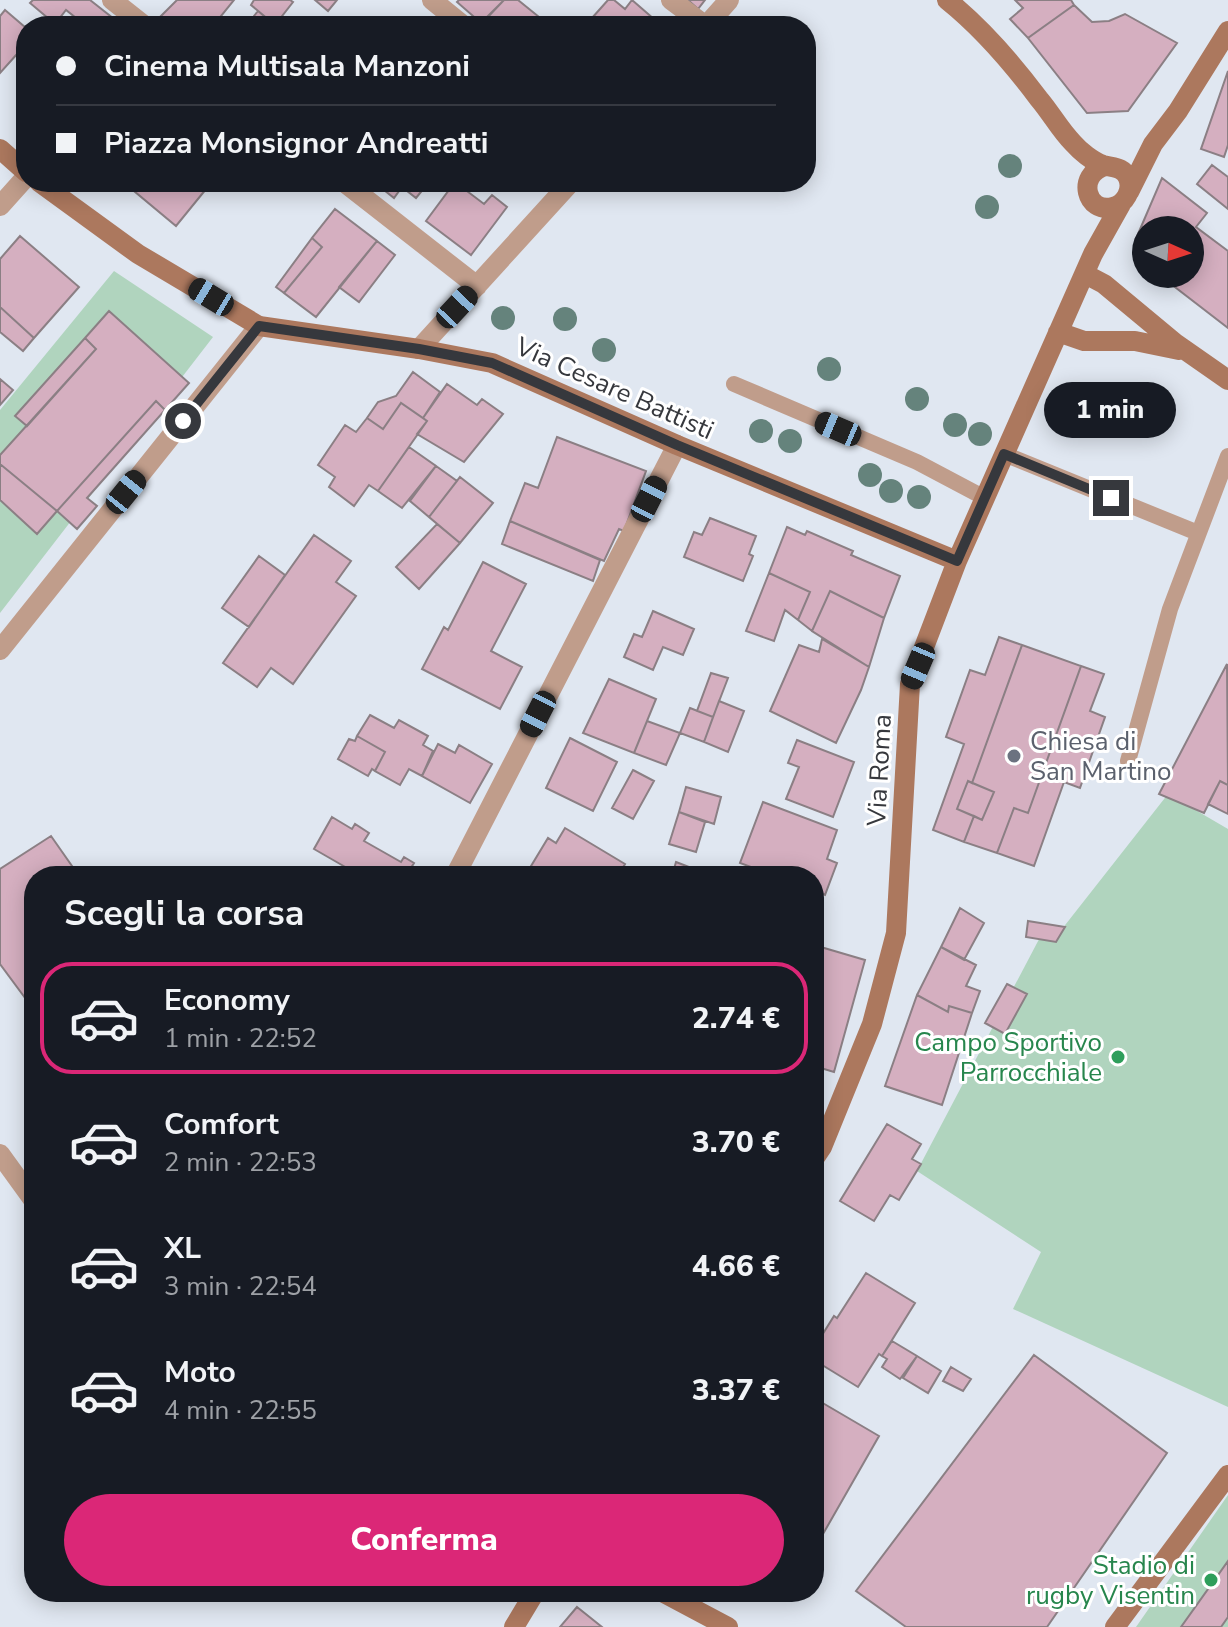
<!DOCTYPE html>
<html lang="it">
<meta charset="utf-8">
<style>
body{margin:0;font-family:"Nunito Sans",sans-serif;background:#242831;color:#f1f3f6;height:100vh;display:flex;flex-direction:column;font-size:30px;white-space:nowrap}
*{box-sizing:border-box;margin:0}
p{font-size:26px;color:#9ea1a6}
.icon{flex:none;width:44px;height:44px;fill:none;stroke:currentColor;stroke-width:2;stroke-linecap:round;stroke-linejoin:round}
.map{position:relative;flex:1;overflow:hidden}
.side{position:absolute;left:24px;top:866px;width:800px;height:736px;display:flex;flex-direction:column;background:#171b24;border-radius:32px;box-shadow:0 4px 20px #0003}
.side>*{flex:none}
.guide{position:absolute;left:16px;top:16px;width:800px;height:176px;border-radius:32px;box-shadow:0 4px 20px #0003;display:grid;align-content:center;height:176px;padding:0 40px;background:#171b24}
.needle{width:52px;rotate:93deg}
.controls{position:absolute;left:1132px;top:216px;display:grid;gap:16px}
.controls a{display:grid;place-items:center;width:72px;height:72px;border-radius:50%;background:#171b24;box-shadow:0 4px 20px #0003;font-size:40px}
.end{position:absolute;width:36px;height:36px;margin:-18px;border:10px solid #36383d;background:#fff;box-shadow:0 0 0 4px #fff}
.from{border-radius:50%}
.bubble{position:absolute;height:56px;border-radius:28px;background:#171b24;box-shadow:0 4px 20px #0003;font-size:26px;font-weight:800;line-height:56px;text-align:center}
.car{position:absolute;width:24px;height:48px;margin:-24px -12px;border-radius:10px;box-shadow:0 0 6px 2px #0007;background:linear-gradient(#222 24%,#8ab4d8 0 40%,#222 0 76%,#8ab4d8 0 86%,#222 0)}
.guide b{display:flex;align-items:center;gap:28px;height:76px;font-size:30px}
.guide b+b{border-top:2px solid #363941}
.guide i{width:20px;height:20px;background:#f1f3f6}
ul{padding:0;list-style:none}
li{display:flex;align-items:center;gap:24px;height:112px;margin:0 16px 12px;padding:0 24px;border:4px solid transparent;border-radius:32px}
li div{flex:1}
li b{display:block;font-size:30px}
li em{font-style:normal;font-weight:800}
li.on{border-color:#db2777}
li>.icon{width:72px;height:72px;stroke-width:1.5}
h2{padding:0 40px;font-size:36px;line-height:96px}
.primary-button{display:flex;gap:16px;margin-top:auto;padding:16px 40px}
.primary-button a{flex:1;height:92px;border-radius:48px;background:#db2777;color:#fff;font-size:32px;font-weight:800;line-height:92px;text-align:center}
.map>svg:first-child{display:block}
.green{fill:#b0d4be}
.building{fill:#d5afc0;stroke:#8b7f84;stroke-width:2}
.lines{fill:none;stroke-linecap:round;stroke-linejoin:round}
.lane{stroke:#c09d8b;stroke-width:16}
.street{stroke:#c09d8b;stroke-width:20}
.secondary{stroke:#ac785e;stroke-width:20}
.tree{fill:#65837c}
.route{stroke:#36383d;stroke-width:10}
.worship-dot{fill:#6b7280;stroke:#fff;stroke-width:3}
.leisure-dot{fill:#2e9e5b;stroke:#fff;stroke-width:3}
.labels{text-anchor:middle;stroke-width:6;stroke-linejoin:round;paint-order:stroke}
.street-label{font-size:26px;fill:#36383d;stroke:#fff}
.worship-label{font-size:26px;fill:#5b616d;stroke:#fff;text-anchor:start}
.leisure-label{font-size:26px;fill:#27864d;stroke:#fff;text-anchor:end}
</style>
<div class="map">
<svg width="1228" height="1627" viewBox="0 0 1228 1627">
<rect width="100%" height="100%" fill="#e0e7f1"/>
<path class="green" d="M 114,271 L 213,337 L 0,613 L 0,410 Z
M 1168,794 L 1228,829 L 1228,1407 L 1013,1309 L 1041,1252 L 917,1171 L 1047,924 L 1062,929 Z
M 1228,1495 L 1228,1627 L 1136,1627 Z"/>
<path class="building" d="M 33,0 L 90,0 L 123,26 L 86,26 L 66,10 L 55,24 L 30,3 Z
M 177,0 L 234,0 L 213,26 L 173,26 L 161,16 Z
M 254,0 L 290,0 L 293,2 L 275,25 L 251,5 Z
M 315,0 L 337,0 L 328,11 Z
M 459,0 L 504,0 L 481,23 L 457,2 Z
M 504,0 L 518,0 L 544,21 L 539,26 L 491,26 L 484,21 Z
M 608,0 L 614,0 L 625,9 L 632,0 L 662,26 L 602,26 L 592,18 Z
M 688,0 L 705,0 L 698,9 Z
M 1015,0 L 1071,0 L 1074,5 L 1028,38 L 1010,19 L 1023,8 Z
M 1074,5 L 1092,22 L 1109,21 L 1125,14 L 1177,43 L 1128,111 L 1087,113 L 1028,38 Z
M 5,10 L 26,28 L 26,44 L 0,73 L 0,16 Z
M 258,11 L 275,25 L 276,26 L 246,26 Z
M 1228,71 L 1228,145 L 1224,157 L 1201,149 Z
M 1212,165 L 1228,177 L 1228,209 L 1197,184 Z
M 1162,178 L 1207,213 L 1196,227 L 1228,251 L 1228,328 L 1158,274 L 1190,274 L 1190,230 L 1146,230 L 1146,264 L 1137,257 L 1135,241 Z
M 131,182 L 210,182 L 211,183 L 176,226 L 128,186 Z
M 374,182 L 429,182 L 416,198 L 402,187 L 394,198 Z
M 455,182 L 484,204 L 492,195 L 507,207 L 471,255 L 426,221 Z
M 335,209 L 377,241 L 316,317 L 284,293 L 322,247 L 312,238 Z
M 20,236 L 79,287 L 34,338 L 0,307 L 0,259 Z
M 312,238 L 322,247 L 284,293 L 276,287 Z
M 377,241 L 395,255 L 359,302 L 339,287 Z
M 0,307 L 34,338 L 23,351 L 0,332 Z
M 109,311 L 189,383 L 165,410 L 156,401 L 57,511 L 0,464 L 0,455 L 96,349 L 85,338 Z
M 85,338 L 96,349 L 27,426 L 15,416 Z
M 413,372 L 440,392 L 423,418 L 401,403 L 383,429 L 367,418 L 378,402 L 396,396 Z
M 0,379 L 13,390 L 0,405 Z
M 447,384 L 477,405 L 482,399 L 503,414 L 464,462 L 417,434 L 427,421 L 423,418 Z
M 156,401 L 165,410 L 87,498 L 97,506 L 77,529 L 57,511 Z
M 401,403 L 427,421 L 378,491 L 369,485 L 354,506 L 329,487 L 335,477 L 318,465 L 345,425 L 356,432 L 367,418 L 383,429 Z
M 557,437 L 646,471 L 624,531 L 619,529 L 604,561 L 510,521 L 525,483 L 538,488 Z
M 409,447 L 436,466 L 402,508 L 378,491 Z
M 0,464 L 57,511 L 37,534 L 0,500 Z
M 436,466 L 457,481 L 429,517 L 410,501 Z
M 460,477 L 493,503 L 460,543 L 429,517 Z
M 710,518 L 756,536 L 749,554 L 753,556 L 743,581 L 684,557 L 694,532 L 702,535 Z
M 510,521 L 600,560 L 593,581 L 502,544 Z
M 437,524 L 460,543 L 419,589 L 396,567 Z
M 787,527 L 805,535 L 807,531 L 853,551 L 851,555 L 900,576 L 884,618 L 830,591 L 812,631 L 798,620 L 810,592 L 769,573 Z
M 314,535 L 351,561 L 336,582 L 356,596 L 293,684 L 271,668 L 257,687 L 223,663 Z
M 259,556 L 285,575 L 249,627 L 222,608 Z
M 483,562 L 526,584 L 491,651 L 522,667 L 500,709 L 422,669 L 444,627 L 448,630 Z
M 769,573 L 810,592 L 798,620 L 785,610 L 774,641 L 746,631 Z
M 830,591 L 884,618 L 869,667 L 812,631 Z
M 653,611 L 694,629 L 683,655 L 663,647 L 653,670 L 624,657 L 634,634 L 642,637 Z
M 999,637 L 1022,645 L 972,783 L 968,781 L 957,809 L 974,816 L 964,842 L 933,830 L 964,744 L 946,737 L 970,670 L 985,675 Z
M 822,639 L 869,667 L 861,690 L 836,743 L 770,711 L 799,645 L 819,652 Z
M 1022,645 L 1081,666 L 1028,813 L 1014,808 L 997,853 L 964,842 L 974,816 L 982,820 L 994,792 L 972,783 Z
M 1227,664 L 1228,785 L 1220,781 L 1204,813 L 1159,794 Z
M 1081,666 L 1104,674 L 1090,711 L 1105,717 L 1080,788 L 1064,782 L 1034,866 L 997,853 L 1014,808 L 1028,813 Z
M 711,673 L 728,678 L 713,717 L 697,711 Z
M 609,679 L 656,699 L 634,753 L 583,733 Z
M 719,701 L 744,711 L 728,752 L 704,742 Z
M 690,708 L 713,717 L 704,742 L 680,733 Z
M 370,715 L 394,728 L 399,720 L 428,736 L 423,745 L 433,751 L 422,776 L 409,769 L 400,785 L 375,771 L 385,752 L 357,736 Z
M 647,721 L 680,733 L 666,765 L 634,753 Z
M 357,736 L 385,752 L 375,771 L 372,769 L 368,776 L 338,759 L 349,739 L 355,741 Z
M 570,738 L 617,762 L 593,811 L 546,788 Z
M 797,740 L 854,762 L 833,817 L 786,799 L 799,767 L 788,763 Z
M 438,744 L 455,753 L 459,745 L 492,764 L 470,803 L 422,776 Z
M 633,770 L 654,781 L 633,819 L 612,808 Z
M 968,781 L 994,792 L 982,820 L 957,809 Z
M 1220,781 L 1228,785 L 1228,814 L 1208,804 Z
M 686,787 L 721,797 L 714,824 L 679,812 Z
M 763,802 L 837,830 L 827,859 L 837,863 L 825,895 L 814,890 L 814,876 L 775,876 L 740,863 Z
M 679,812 L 705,822 L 696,852 L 669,844 Z
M 332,817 L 352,829 L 355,824 L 369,833 L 364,841 L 401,862 L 404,857 L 414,863 L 406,876 L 342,876 L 347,868 L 314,849 Z
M 565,828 L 625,864 L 618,876 L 525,876 L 548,838 L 556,843 Z
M 51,836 L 79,876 L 34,876 L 34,1010 L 0,964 L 0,869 Z
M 676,862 L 697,870 L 695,876 L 672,876 Z
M 960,908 L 984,923 L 964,960 L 941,947 Z
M 1028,921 L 1065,927 L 1056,942 L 1026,937 Z
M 814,945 L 865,960 L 834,1072 L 814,1066 L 814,977 L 817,967 L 814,966 Z
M 941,947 L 976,965 L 966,986 L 980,991 L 972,1013 L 949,1006 L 948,1012 L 917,995 Z
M 1007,984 L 1027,994 L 1005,1034 L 985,1023 Z
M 917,995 L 948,1012 L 949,1006 L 972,1013 L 942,1105 L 885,1086 Z
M 887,1124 L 921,1144 L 912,1159 L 921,1164 L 899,1200 L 890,1195 L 874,1221 L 840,1201 Z
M 866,1273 L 915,1303 L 882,1356 L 879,1354 L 858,1387 L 814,1360 L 814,1348 L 834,1316 L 837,1318 Z
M 892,1341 L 917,1356 L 900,1379 L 882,1367 L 887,1359 L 882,1356 Z
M 1034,1355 L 1167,1453 L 1047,1627 L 906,1627 L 856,1591 Z
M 917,1356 L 941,1371 L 928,1393 L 903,1378 Z
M 951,1367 L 971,1379 L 963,1391 L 943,1381 Z
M 821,1402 L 879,1436 L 823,1534 L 814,1530 L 814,1415 Z
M 814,1530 L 823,1534 L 814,1550 Z
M 1228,1561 L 1228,1617 L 1221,1627 L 1181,1627 Z
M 577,1607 L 602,1627 L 560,1627 Z"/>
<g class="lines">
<path class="lane" d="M 734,384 L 917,462 L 985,498
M 1004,454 L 1198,533
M 1128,761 L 1170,609 L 1228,456"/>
<path class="street" d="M 112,0 L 145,26
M 432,0 L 464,26
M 671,0 L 706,26
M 706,26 L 729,0
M 344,182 L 477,286
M 0,206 L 26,177
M 419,349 L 571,182
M 0,650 L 259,326
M 455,876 L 677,445
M 0,1154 L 34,1201"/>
<path class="secondary" d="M 947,0 C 982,28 1012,63 1039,99 C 1051,113 1060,130 1073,143 C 1080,151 1092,161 1103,165 C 1112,168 1123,166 1128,178 C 1133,190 1125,204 1113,207 C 1086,214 1076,175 1105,166
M 0,149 L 26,172
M 39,182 L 138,254 L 259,326 L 419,349 L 492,363 L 677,445 L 957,561
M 1129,192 L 1153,144 L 1178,111 L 1228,31
M 1085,274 L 1104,284 L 1175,343 L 1228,380
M 1058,332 L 1084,341 L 1135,341 L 1179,350
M 814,1159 L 822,1147 L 872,1024 L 896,933 L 910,684 L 957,561 L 1093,254 L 1121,204
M 662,1592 L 728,1627
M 514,1627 L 535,1592
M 1115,1627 L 1228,1475"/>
</g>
<g class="tree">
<circle cx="1010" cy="166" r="12"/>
<circle cx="987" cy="207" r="12"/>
<circle cx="503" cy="318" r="12"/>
<circle cx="565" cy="319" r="12"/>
<circle cx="604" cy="350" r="12"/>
<circle cx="829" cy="369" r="12"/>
<circle cx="917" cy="399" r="12"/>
<circle cx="955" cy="425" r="12"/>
<circle cx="761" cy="431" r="12"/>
<circle cx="980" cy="434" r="12"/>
<circle cx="790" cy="441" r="12"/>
<circle cx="870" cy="475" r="12"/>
<circle cx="891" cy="491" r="12"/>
<circle cx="919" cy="497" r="12"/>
</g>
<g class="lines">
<path class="route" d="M 183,421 L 259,326 L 419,349 L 492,363 L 677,445 L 957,561 L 1004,454 L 1111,498"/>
</g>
<circle class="worship-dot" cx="1014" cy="756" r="8"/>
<g class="leisure-dot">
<circle cx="1118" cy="1057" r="8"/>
<circle cx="1211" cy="1580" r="8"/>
</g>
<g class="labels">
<g class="street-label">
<text transform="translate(615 388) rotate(24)" y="9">Via Cesare Battisti</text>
<text transform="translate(879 770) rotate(-87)" y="9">Via Roma</text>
</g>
<g class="worship-label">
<text x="1030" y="750">Chiesa di<tspan x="1030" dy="30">San Martino</tspan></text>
</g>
<g class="leisure-label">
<text x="1102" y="1051">Campo Sportivo<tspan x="1102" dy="30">Parrocchiale</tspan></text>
<text x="1195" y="1574">Stadio di<tspan x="1195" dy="30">rugby Visentin</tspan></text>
</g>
</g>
</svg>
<div class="controls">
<a><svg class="needle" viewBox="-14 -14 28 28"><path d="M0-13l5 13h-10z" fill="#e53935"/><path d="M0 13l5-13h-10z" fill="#9ea1a6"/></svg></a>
</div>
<i class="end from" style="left:183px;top:421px"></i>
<i class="end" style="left:1111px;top:498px"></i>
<div class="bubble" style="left:1044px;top:382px;width:132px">1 min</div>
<i class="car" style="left:211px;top:297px;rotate:301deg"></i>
<i class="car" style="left:457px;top:307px;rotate:43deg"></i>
<i class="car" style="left:838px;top:429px;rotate:293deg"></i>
<i class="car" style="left:126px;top:492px;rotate:39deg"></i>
<i class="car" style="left:649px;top:499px;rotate:27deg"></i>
<i class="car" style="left:918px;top:666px;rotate:203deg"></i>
<i class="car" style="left:538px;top:714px;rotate:207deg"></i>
<div class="guide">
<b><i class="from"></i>Cinema Multisala Manzoni</b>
<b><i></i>Piazza Monsignor Andreatti</b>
</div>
<section class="side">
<h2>Scegli la corsa</h2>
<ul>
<li class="on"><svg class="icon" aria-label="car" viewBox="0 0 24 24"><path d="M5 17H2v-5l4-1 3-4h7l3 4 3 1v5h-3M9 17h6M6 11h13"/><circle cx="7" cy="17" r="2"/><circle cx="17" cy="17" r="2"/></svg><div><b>Economy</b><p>1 min · 22:52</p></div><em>2.74 €</em></li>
<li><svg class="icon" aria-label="car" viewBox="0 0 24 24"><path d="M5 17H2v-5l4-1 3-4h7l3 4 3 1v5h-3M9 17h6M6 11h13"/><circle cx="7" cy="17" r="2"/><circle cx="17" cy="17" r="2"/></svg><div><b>Comfort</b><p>2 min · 22:53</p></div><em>3.70 €</em></li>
<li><svg class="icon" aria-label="car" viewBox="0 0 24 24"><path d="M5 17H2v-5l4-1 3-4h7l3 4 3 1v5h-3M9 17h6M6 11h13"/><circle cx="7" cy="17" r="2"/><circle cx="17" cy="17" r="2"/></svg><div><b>XL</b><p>3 min · 22:54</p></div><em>4.66 €</em></li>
<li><svg class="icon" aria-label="car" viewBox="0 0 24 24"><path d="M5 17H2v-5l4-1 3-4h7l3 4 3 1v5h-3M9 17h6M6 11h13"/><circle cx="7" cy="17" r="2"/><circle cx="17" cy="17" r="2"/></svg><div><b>Moto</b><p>4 min · 22:55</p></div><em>3.37 €</em></li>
</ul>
<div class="primary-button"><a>Conferma</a></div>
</section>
</div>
